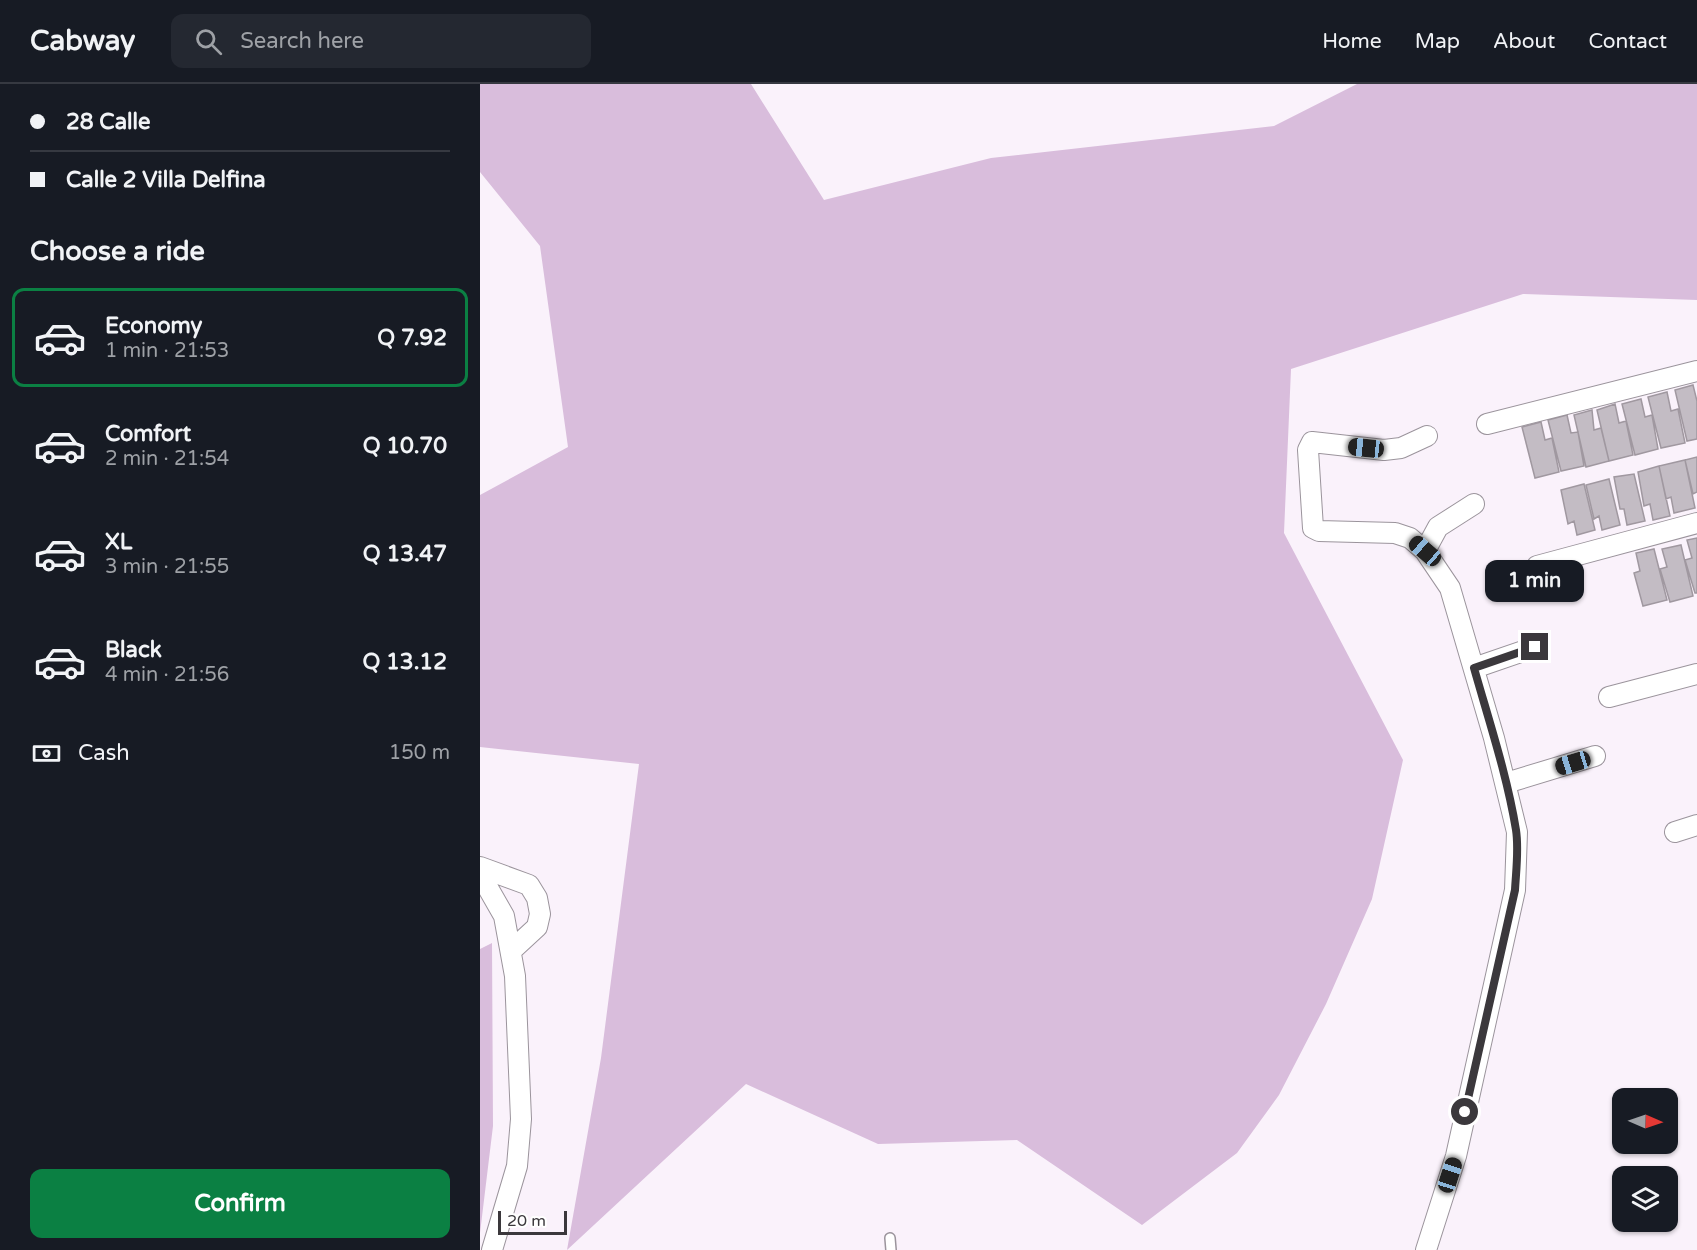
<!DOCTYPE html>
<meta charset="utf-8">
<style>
body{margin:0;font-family:"Varela Round",sans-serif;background:#242831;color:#f1f3f6;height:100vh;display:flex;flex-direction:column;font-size:22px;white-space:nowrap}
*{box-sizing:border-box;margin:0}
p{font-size:20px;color:#9ea1a6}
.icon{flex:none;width:33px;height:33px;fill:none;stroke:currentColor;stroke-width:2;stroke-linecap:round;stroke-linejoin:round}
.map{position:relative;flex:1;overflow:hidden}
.details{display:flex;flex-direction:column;background:#171b24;width:480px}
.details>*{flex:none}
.guide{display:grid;align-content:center;height:132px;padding:0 30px;background:#171b24}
.needle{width:39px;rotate:92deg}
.fabs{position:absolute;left:1132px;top:1004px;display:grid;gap:12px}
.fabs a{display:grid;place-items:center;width:66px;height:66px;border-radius:12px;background:#171b24;box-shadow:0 2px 4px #0004;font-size:30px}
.scale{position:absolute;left:18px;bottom:15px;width:69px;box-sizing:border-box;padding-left:6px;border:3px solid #3b383c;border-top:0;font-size:16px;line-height:21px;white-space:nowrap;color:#3b383c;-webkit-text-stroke:4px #fff;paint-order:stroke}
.end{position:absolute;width:27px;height:27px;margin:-14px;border:8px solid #3b383c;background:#fff;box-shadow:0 0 0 3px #fff}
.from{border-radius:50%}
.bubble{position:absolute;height:42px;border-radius:12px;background:#171b24;box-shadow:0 2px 4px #0004;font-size:20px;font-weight:800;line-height:42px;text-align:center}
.car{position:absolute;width:18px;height:36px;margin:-18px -9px;border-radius:8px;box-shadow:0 0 4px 2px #0007;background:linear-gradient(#222 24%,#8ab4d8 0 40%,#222 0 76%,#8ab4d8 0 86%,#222 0)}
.guide b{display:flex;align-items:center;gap:21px;height:57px;font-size:22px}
.guide b+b{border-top:2px solid #363941}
.guide i{width:15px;height:15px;background:#f1f3f6}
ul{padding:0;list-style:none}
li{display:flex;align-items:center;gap:18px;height:99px;margin:0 12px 9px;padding:0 18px;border:3px solid transparent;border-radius:12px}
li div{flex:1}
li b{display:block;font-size:22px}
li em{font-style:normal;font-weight:800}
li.on{border-color:#0b8043}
li>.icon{width:54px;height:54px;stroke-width:1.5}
h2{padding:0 30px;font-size:27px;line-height:72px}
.pay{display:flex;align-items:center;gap:15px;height:66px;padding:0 30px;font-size:22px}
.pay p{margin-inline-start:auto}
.button{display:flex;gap:12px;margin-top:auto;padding:12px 30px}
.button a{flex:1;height:69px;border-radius:12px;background:#0b8043;color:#fff;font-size:24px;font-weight:800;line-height:69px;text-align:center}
header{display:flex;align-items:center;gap:36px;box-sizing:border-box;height:84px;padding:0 30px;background:#171b24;border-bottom:2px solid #363941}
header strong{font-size:28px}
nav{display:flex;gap:33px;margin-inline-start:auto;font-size:21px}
.search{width:420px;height:54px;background:#242831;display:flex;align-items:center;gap:15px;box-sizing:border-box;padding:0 21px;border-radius:12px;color:#9ea1a6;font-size:22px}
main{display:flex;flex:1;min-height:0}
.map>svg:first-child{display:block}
.green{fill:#d9bddc}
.building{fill:#c3bcc4;stroke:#a098a0;stroke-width:1.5}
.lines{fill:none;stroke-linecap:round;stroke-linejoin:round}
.service-casing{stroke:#9b949c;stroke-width:12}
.minor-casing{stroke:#9b949c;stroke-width:22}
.service{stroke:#fff;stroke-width:9}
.minor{stroke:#fff;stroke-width:20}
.route{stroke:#3b383c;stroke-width:8}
</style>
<header>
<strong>Cabway</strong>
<div class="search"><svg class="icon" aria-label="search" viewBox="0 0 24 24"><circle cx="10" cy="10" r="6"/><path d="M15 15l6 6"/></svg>Search here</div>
<nav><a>Home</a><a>Map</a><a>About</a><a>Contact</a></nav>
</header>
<main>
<section class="details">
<div class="guide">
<b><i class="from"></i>28 Calle</b>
<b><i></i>Calle 2 Villa Delfina</b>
</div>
<h2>Choose a ride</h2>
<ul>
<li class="on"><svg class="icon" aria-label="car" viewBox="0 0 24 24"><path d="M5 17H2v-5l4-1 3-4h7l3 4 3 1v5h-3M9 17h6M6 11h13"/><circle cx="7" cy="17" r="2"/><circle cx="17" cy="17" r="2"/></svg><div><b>Economy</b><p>1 min · 21:53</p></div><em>Q 7.92</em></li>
<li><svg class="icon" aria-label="car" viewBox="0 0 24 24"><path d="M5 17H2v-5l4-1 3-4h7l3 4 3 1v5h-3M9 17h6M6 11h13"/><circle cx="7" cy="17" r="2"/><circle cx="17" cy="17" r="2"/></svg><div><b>Comfort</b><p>2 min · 21:54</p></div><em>Q 10.70</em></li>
<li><svg class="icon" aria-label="car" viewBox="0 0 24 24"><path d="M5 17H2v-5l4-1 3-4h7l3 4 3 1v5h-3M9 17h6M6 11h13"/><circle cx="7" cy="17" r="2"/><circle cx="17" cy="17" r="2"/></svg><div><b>XL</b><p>3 min · 21:55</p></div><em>Q 13.47</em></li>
<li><svg class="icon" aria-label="car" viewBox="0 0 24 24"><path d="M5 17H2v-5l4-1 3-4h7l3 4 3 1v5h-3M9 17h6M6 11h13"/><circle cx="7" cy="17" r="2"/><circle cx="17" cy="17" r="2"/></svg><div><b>Black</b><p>4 min · 21:56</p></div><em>Q 13.12</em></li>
</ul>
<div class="pay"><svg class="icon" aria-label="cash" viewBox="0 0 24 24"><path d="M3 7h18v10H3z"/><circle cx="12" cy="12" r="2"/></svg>Cash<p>150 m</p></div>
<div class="button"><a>Confirm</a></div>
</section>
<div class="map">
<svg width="1217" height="1166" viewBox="0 0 1217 1166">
<rect width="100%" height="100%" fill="#faf2fb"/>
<path class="green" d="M 0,0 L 271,0 L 344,116 L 511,74 L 794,42 L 877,0 L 1217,0 L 1217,216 L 1043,210 L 811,285 L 804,449 L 923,676 L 892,815 L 846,920 L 799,1011 L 757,1069 L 662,1141 L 537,1056 L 398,1060 L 266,1000 L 87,1166 L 121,974 L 159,680 L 0,663 L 0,411 L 88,363 L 60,162 L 0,88 Z
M 12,859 L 13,1042 L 0,1149 L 0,865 Z"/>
<path class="building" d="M 1213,301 L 1217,317 L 1217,355 L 1207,357 L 1195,306 Z
M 1187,308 L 1191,327 L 1198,325 L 1205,359 L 1181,364 L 1168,313 Z
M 1161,315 L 1165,333 L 1172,331 L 1178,365 L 1155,371 L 1142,320 Z
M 1135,320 L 1139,339 L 1146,337 L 1153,371 L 1129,377 L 1117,326 Z
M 1112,326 L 1114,346 L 1121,344 L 1129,377 L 1106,383 L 1094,331 Z
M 1087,331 L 1091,349 L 1098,348 L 1104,382 L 1081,387 L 1068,336 Z
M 1061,338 L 1065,356 L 1072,354 L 1079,388 L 1055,394 L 1042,343 Z
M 1217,373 L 1217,408 L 1213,410 L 1205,376 Z
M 1205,376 L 1215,424 L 1194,429 L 1191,413 L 1186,415 L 1179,382 Z
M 1179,382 L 1190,432 L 1173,436 L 1170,420 L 1164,422 L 1158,388 Z
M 1154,390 L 1165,437 L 1147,441 L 1144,425 L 1140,425 L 1134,393 Z
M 1129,395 L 1140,441 L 1122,446 L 1119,432 L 1114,435 L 1106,401 Z
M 1104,400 L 1115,446 L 1097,451 L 1094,437 L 1088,440 L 1081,406 Z
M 1217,454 L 1217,509 L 1215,509 L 1205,476 L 1212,474 L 1207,456 Z
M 1201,461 L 1213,512 L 1190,518 L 1180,485 L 1187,483 L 1182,465 Z
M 1174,465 L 1187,516 L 1163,522 L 1154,489 L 1160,487 L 1156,469 Z"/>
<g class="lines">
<defs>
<path id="service" d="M 410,1154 L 411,1166"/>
<path id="minor" d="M 1007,340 L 1217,287
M 945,467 L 958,443 L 994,420
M 1057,482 L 1217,439
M 994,584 L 1055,563
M 1129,613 L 1217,590
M 1026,699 L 1115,672
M 1195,748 L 1217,741
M 0,783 L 49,801 L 57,814 L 60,830 L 57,843 L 31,867
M 0,790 L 24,832 L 35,892 L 41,1035 L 37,1082 L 12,1166
M 946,1166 L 976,1072 L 1035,806 L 1037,748 L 1014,654 L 970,504 L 945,467 L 930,454 L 915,449 L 839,447 L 833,444 L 828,366 L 832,358 L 904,366 L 921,364 L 947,352"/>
</defs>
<use href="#service" class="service-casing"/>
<use href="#minor" class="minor-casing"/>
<use href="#service" class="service"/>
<use href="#minor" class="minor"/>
</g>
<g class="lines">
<path class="route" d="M 985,1028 L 1035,806 C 1036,787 1039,765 1036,746 C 1027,691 1009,637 994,584 L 1055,563"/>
</g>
</svg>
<div class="fabs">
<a><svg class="needle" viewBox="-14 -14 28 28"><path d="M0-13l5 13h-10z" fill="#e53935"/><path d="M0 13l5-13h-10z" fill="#9ea1a6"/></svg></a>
<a><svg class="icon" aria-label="layers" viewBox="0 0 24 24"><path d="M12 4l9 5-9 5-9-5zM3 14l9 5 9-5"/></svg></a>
</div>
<div class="scale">20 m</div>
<i class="end from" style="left:985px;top:1028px"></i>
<i class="end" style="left:1055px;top:563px"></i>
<div class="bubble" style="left:1005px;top:476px;width:99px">1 min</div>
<i class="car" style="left:886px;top:364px;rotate:276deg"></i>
<i class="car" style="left:945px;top:467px;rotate:311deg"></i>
<i class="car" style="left:1093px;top:679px;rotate:253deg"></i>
<i class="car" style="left:970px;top:1091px;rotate:18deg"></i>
</div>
</main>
